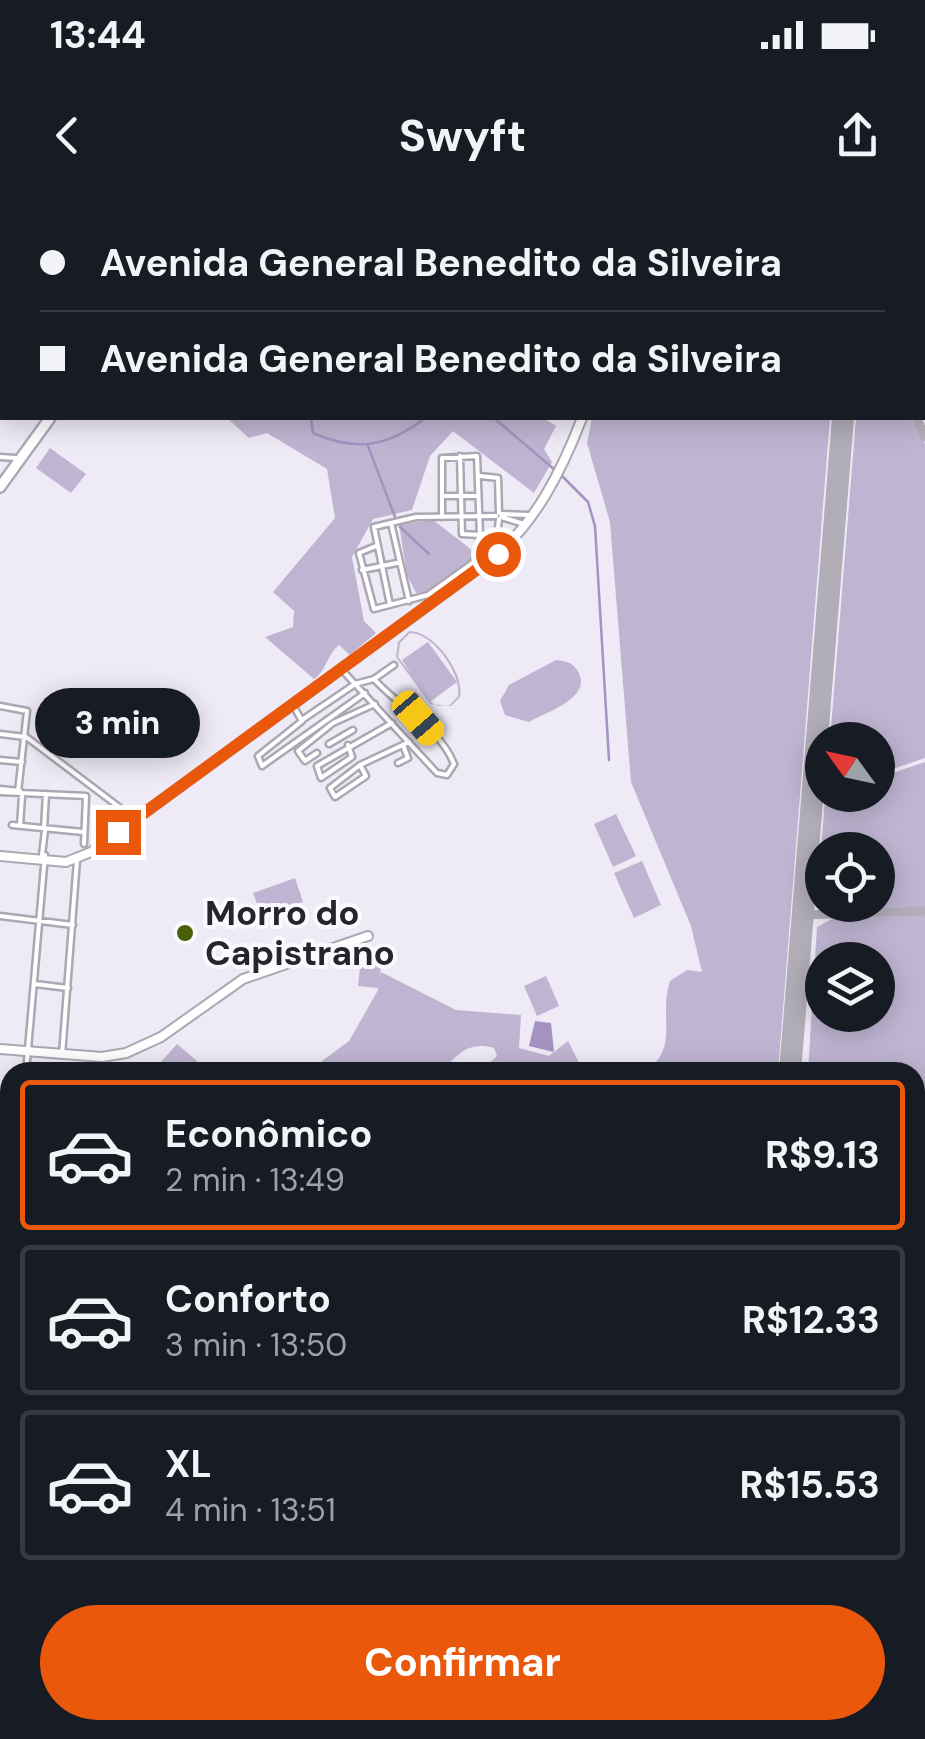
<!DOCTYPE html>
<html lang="pt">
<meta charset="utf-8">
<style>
body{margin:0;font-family:"DM Sans",sans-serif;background:#242831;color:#f1f3f6;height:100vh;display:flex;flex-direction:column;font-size:38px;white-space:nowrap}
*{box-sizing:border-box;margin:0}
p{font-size:32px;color:#9ea1a6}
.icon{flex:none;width:55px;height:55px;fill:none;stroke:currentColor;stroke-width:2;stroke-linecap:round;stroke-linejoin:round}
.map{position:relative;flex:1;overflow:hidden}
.sheet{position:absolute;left:0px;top:862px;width:925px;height:678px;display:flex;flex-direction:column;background:#171b24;border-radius:30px 30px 0 0;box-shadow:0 5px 25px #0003}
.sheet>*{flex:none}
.top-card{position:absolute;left:0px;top:0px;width:925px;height:220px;box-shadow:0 5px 25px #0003;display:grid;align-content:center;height:220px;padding:0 40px;background:#171b24}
.needle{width:65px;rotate:303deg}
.fabs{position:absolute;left:805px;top:522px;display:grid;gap:20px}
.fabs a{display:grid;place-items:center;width:90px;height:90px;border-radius:50%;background:#171b24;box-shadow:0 5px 25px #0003;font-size:50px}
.end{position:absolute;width:45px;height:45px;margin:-22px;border:12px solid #ea580c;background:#fff;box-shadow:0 0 0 5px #fff}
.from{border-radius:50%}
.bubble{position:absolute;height:70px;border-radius:35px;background:#171b24;box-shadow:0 5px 25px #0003;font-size:32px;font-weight:700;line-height:70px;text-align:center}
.car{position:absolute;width:30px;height:60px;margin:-30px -15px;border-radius:12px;box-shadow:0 0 8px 2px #0007;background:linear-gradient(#f5c518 24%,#345 0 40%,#f5c518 0 76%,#345 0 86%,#f5c518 0)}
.top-card b{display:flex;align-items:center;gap:35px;height:95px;font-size:38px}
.top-card b+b{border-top:2px solid #363941}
.top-card i{width:25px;height:25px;background:#f1f3f6}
ul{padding:18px 0 0;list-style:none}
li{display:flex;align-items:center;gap:30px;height:150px;margin:0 20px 15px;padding:0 20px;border:5px solid #363941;border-radius:10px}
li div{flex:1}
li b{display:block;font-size:38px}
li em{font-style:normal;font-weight:700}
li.current{border-color:#ea580c}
li>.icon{width:90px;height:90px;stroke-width:1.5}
.action{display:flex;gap:20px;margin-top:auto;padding:20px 40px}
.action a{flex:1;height:115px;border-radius:60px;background:#ea580c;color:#fff;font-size:40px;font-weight:700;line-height:115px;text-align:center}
.status{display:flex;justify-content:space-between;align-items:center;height:70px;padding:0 50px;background:#171b24;direction:ltr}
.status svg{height:28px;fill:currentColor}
header{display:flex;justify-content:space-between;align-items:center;height:130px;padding:0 40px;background:#171b24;font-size:45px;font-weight:700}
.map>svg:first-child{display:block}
.green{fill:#bfb5d2;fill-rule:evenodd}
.water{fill:#a492c0}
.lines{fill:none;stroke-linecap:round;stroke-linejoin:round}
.stream{stroke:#a492c0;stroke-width:2.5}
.taxiway{stroke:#b2aeb8;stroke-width:9}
.runway{stroke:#b2aeb8;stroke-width:22}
.street-casing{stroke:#aca8b3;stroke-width:9}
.secondary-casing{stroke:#aca8b3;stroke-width:12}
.primary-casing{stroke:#aca8b3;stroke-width:14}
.highway-casing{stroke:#aca8b3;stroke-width:16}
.street{stroke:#fff;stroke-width:4}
.secondary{stroke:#fff;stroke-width:8}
.primary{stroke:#fff;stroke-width:9}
.highway{stroke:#fff;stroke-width:11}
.route{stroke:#ea580c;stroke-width:12}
.poi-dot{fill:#485f08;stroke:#faf9fe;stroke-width:4}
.labels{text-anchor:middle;stroke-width:8;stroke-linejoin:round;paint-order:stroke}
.poi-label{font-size:35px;font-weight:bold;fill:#262529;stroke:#faf9fe;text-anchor:start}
</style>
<div class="status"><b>13:44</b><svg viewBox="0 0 49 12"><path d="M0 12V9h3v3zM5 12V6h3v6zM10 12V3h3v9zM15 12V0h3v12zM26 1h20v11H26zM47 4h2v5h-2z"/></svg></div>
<header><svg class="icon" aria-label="back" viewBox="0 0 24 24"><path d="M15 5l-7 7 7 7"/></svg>Swyft<svg class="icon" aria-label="share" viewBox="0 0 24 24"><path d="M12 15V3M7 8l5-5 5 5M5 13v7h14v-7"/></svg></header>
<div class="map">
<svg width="925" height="1539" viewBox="0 0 925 1539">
<rect width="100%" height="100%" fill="#eeeaf6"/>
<path class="green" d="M 227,218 L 543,218 L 556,226 L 544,249 L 552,262 L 534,293 L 453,231 L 430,256 L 412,310 L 373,319 L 352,357 L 364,421 L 376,433 L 350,455 L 339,445 C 326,456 327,470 314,479 L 265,437 L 293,427 L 294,411 L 273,392 L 335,318 L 327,269 L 267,233 L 249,238 Z
M 592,218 L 830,218 L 778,872 L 643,872 C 681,851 658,816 670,781 L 687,770 L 702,772 L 691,726 L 631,582 L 610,322 L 587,243 Z
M 856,218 L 914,218 L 925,244 L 925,558 L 878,574 L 878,540 L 830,540 Z
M 50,248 L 86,274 L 71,293 L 36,268 Z
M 433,320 L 472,350 L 474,359 L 430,392 L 416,393 L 407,375 L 399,324 Z
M 409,431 C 434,431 465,473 460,497 L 451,506 L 430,504 L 396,457 L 398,442 ZM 410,433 C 433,433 462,474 458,496 L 450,505 L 438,506 L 430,502 L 457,482 L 428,442 L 402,460 L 411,474 L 398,457 L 400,443 Z
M 556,460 C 565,461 572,462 577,470 C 595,497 547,512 529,522 L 505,515 L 500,501 L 509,485 Z
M 925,562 L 925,707 L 829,710 L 817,698 L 825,600 L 830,595 L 878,595 L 878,578 ZM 822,650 L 878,650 L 878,705 L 822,705 Z
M 616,614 L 636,656 L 613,667 L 594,624 Z
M 642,661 L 661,705 L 634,718 L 614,673 Z
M 295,678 L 303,702 L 262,717 L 253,693 Z
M 925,715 L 925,883 L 915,882 L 915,872 L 808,872 L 817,727 L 832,719 ZM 822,760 L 878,760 L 878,815 L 822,815 Z
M 361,758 L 381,760 L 380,778 L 381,772 L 456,810 L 521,815 L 519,848 L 549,856 L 568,841 L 584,872 L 480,872 L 497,856 L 494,848 C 469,841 457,854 442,872 L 318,872 L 318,864 L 349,841 L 377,792 L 378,788 L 358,786 Z
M 546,776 L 559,806 L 537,816 L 524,786 Z
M 177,844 L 197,861 L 186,872 L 152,872 Z
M 915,890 L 925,890 L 925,1121 L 915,1120 Z
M 915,1125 L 925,1126 L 925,1268 L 919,1279 L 915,1277 Z
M 3,1135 L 10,1135 L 10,1233 L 0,1232 Z
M 10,1273 L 10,1503 L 0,1502 L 0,1325 L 4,1325 Z
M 569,1530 L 732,1530 L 740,1539 L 566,1539 Z"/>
<path class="water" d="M 535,821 L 551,823 L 554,852 L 529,846 Z"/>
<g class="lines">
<path class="stream" d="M 66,2 L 72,1
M 0,45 L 2,43
M 311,218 L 313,233 C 356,252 388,247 425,218
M 494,218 L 555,270
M 368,246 L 395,317
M 561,275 L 588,302 L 595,326 L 609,560
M 400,327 L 429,354
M 0,1492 L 10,1494
M 51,1530 L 56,1539"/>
<path class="taxiway" d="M 922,146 L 925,147
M 922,183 L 925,183
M 917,218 L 925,237
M 803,715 L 925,711
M 915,886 L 925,887
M 915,1123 L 925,1123"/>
<path class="runway" d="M 790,872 L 843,218"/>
<defs>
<path id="street" d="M 671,0 L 673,2
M 840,0 L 842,2
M 574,2 L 578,0
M 749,2 L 753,0
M 884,2 L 888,0
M 922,62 L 925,60
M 460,256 L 462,334 L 497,336 L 499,319
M 0,257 L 16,258
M 480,276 L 498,278 L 499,313
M 442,296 L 477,296
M 501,314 L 529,315
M 501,317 L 524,324
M 391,323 L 409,401
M 376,346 L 359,353 L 374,409 L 428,395 L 474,362 L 480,336 L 477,256 L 442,258 L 442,317
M 362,370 L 397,363
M 390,405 L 374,327 L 416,317 L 496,316
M 343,471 L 437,573 L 447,575 L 454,564 C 440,528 399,507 374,479
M 0,506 L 27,511 L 18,592
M 294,507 L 302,521 L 258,556 L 262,566 L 365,493
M 302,520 L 355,484 L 374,479 L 394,465
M 0,534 L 25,537
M 25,536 L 135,619
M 329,544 L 353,530
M 348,545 L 352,557 L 321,578 L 317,566 L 392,523
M 317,553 L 305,561 L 298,551 L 333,523 L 375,504
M 0,560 L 22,562
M 398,563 L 408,558 L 403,545
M 360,565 L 366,576 L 335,597 L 330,588 L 360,565 L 409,542
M 0,589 L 20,591
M 0,592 L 86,596 L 84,644
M 12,625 L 83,632
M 20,626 L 22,596
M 44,629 L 46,594
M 42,655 L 45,630
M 0,716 L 73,725
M 35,784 L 68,788
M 62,855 L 77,660
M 26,872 L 45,655
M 0,912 L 10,913
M 0,970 L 10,964
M 0,1030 L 10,1031
M 0,1085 L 10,1086
M 0,1104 L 10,1105
M 0,1237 L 10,1237
M 382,1530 L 389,1539
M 287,1538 L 353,1530
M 349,1539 L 351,1539
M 461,1539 L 560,1531
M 920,1539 L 925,1533"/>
<path id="secondary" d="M 518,0 L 520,2
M 615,0 L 615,2
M 740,0 L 741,2
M 922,118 L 925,118
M 0,656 L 66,662 L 91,652 L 490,360 C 535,325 562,270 582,218
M 0,849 L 102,857 L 126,853 L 161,837 L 243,779 L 368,736
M 915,1512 L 925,1495"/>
<path id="primary" d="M 79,2 L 83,0
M 167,2 L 168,0
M 0,55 L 2,53
M 0,287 L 50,218
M 915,1521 L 925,1510
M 896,1539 L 906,1530
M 911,1539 L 925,1525"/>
<path id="highway" d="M 754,1530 L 764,1539
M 776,1530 L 789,1539
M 106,1539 L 157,1530
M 217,1539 L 314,1530"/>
</defs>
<use href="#street" class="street-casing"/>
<use href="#secondary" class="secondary-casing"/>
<use href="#primary" class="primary-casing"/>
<use href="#highway" class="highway-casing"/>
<use href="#street" class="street"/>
<use href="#secondary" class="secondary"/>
<use href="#primary" class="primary"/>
<use href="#highway" class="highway"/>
</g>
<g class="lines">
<path class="route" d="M 118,632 L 498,354"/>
</g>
<circle class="poi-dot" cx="185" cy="733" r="10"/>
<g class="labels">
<g class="poi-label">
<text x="205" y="725">Morro do<tspan x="205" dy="40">Capistrano</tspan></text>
</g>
</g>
</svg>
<div class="fabs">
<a><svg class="needle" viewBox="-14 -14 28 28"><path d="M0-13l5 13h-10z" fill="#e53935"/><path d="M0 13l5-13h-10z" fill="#9ea1a6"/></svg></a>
<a><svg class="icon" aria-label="locate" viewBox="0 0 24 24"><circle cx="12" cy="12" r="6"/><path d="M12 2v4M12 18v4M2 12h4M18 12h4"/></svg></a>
<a><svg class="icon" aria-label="layers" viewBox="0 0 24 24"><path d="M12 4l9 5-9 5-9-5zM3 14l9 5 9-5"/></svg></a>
</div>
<i class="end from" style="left:498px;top:354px"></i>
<i class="end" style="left:118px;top:632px"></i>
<div class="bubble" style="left:35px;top:488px;width:165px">3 min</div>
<i class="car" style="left:418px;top:518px;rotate:139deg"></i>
<div class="top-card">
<b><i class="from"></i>Avenida General Benedito da Silveira</b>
<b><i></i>Avenida General Benedito da Silveira</b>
</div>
<section class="sheet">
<ul>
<li class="current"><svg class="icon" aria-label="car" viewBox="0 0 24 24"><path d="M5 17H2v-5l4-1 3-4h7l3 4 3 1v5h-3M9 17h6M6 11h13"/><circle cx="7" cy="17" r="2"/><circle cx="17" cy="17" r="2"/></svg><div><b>Econômico</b><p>2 min · 13:49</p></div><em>R$9.13</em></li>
<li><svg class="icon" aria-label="car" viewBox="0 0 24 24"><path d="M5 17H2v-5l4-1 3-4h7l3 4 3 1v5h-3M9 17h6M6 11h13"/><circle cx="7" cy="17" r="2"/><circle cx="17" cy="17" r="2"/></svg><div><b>Conforto</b><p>3 min · 13:50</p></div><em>R$12.33</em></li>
<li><svg class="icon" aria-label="car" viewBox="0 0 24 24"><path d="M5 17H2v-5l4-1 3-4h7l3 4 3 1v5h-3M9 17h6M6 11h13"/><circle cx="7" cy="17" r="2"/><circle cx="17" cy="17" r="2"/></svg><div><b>XL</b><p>4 min · 13:51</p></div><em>R$15.53</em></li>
</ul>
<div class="action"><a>Confirmar</a></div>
</section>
</div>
